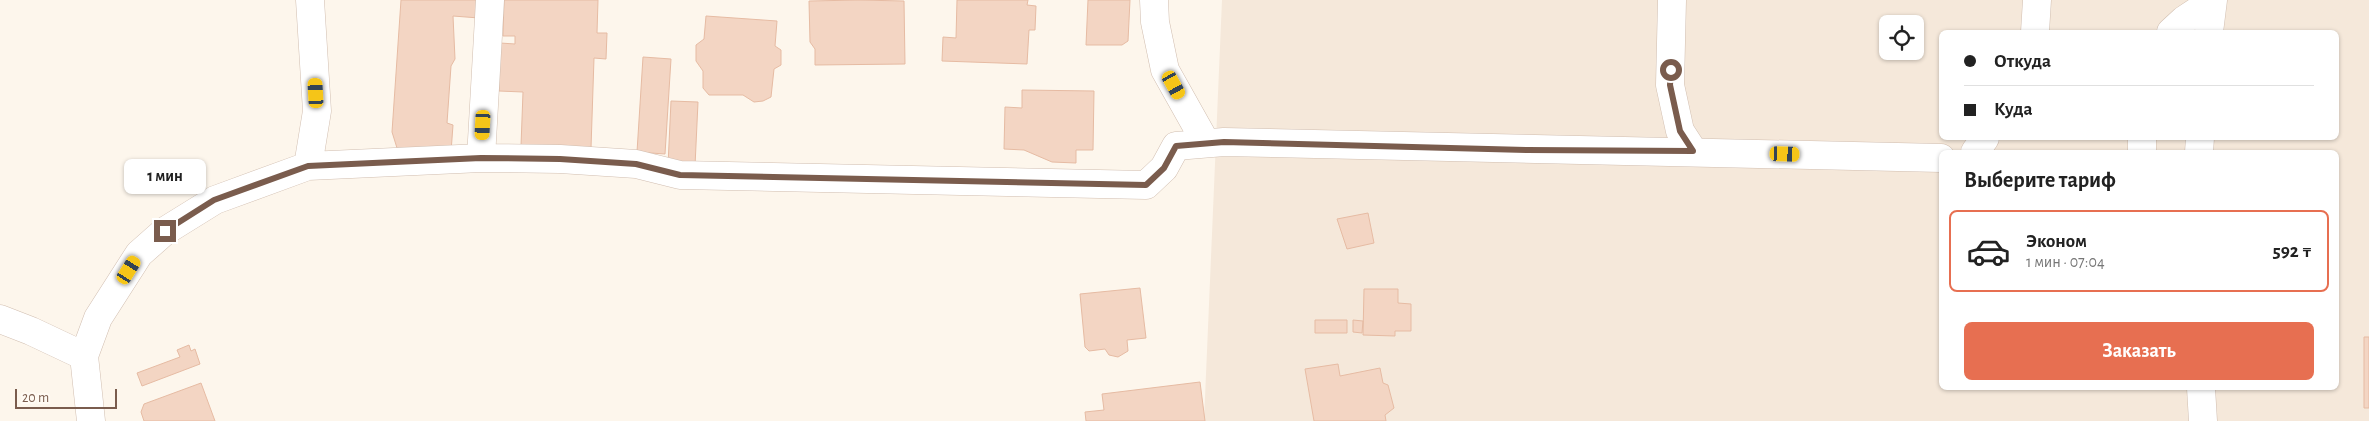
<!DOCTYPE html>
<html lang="ru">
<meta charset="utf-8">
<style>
body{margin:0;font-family:"Alegreya Sans",sans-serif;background:#f2f2f2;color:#222;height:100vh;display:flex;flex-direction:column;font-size:19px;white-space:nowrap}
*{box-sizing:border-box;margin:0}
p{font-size:16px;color:#767676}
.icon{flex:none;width:28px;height:28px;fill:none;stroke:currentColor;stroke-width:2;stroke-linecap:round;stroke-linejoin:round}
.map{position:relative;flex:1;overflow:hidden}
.drawer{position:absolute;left:1939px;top:150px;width:400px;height:240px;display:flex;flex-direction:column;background:#fff;border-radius:8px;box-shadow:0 1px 4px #0004}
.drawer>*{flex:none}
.hud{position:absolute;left:1939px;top:30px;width:400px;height:110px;border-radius:8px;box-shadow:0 1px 4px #0004;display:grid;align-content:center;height:110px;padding:0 25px;background:#fff}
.tools{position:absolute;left:1879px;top:15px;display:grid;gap:10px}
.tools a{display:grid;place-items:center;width:45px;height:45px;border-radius:8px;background:#fff;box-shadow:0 1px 4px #0004;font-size:25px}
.scale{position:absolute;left:15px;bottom:12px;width:102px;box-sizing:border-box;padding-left:5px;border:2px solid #7a5c4d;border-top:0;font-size:14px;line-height:18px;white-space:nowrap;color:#7a5c4d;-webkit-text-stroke:4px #fffaf3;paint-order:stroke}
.end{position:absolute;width:22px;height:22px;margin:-11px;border:6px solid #7a5c4d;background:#fff;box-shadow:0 0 0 2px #fff}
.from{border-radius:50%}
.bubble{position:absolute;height:35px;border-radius:8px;background:#fff;box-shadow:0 1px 4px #0004;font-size:16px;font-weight:700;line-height:35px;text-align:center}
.car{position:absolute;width:15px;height:30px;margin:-15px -8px;border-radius:6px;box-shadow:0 0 4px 1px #0007;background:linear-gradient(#f5c518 24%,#345 0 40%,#f5c518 0 76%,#345 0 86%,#f5c518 0)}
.hud b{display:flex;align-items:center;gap:18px;height:48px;font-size:19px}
.hud b+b{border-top:1px solid #e0e0e0}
.hud i{width:12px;height:12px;background:#222}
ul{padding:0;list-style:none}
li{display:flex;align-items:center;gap:15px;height:82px;margin:0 10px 8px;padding:0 15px;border:2px solid transparent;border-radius:8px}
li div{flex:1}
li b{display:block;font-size:19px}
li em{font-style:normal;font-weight:700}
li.on{border-color:#e76f51}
li>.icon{width:45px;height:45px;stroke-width:1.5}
h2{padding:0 25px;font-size:22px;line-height:60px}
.primary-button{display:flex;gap:10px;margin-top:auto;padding:10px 25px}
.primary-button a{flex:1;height:58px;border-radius:8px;background:#e76f51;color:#fff;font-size:20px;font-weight:700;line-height:58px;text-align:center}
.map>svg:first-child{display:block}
.residential{fill:#f5e8da;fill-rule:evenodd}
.building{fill:#f3d5c3;stroke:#e6bba3}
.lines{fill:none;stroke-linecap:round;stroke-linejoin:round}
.minor-casing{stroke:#d1beb0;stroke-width:29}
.minor{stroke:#fff;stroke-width:28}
.route{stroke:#7a5c4d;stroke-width:6}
</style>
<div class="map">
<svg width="2369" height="421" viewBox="0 0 2369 421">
<rect width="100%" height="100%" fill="#fdf6ec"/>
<path class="residential" d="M 1222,0 L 2369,0 L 2369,421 L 1204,421 ZM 1888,24 L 1915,24 L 1915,51 L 1888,51 ZM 1941,32 L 2336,32 L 2336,138 L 1941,138 ZM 1941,152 L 2336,152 L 2336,388 L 1941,388 Z"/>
<path class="building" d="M 401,0 L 480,0 L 479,18 L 453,16 L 455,59 L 451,66 L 447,123 L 453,125 L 451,152 L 397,148 L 392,132 Z
M 504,0 L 598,0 L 597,33 L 607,33 L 606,59 L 594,58 L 591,148 L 521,146 L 523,92 L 499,91 L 500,43 L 515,44 L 515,36 L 503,36 Z
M 859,0 L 904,1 L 905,64 L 815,65 L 815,49 L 810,42 L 809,1 Z
M 957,0 L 1028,0 L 1027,5 L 1036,6 L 1035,30 L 1029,30 L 1027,64 L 942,61 L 943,37 L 956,38 Z
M 1088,0 L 1130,0 L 1128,41 L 1122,45 L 1086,45 Z
M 706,16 L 777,21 L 775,46 L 781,50 L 781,65 L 774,69 L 771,97 L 763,101 L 754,102 L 743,95 L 709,95 L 703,88 L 703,71 L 696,61 L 696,45 L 704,39 Z
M 643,57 L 671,59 L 665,154 L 637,152 Z
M 1022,90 L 1094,91 L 1093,150 L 1076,150 L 1076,163 L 1052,162 L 1024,150 L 1004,149 L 1005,107 L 1022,108 Z
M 671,101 L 698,102 L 695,166 L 668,165 Z
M 1368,213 L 1374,243 L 1347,249 L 1337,219 Z
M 1140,288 L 1146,338 L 1127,340 L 1128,351 L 1118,357 L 1109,355 L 1105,349 L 1089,351 L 1085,347 L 1080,294 Z
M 1364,289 L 1398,289 L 1398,303 L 1411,304 L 1411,331 L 1395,331 L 1395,336 L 1363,335 Z
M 1315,320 L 1347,320 L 1347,333 L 1315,333 Z
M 1353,320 L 1363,321 L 1362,333 L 1353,332 Z
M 2364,337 L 2369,337 L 2369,408 L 2364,408 Z
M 189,345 L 191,351 L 195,349 L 200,364 L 142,386 L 137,373 L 180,357 L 177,350 Z
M 1338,364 L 1340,376 L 1380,368 L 1383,383 L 1388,385 L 1394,408 L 1385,415 L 1386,421 L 1314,421 L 1305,369 Z
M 1200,382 L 1205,421 L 1086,421 L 1085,412 L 1104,410 L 1102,394 Z
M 201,383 L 215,421 L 144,421 L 141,412 L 144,404 Z"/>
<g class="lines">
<defs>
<path id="minor" d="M 1154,0 L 1155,22 L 1165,70 L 1206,143
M 1672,0 L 1670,85 L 1680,131 L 1693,151
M 2035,32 L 2037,0
M 2171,32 L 2184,20 L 2211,2
M 2209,32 L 2213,0
M 1975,152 L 1985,138
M 2142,152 L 2142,138
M 2199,152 L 2200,138
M 481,158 L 490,0
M 308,166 L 317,111 L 310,0
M 0,319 L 31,331 L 84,356
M 2201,388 L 2203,421
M 91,421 L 84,356 L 98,318 L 139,254 L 165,231 L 215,200 L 308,166 L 481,158 L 560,159 L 636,164 L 680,175 L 1146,185 L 1164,168 L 1176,146 L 1224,142 L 1941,158"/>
</defs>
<use href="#minor" class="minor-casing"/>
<use href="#minor" class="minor"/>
</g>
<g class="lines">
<path class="route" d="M 165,231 L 214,200 L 308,166 L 481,158 L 560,159 L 636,164 L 680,175 L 1146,185 L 1164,168 L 1176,146 L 1224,142 L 1527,150 L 1693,151 L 1680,131 L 1670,85 L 1671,70"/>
</g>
</svg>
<div class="tools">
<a><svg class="icon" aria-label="locate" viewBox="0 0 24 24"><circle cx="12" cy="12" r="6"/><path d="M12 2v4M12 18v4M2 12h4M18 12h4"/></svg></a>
</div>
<div class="scale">20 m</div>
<i class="end from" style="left:1671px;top:70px"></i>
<i class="end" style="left:165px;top:231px"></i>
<div class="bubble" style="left:124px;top:159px;width:82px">1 мин</div>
<i class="car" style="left:1174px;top:85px;rotate:151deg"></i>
<i class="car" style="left:316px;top:93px;rotate:357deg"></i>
<i class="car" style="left:483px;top:125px;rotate:183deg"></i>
<i class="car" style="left:1785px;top:154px;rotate:92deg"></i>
<i class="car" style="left:129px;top:270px;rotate:32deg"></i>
<div class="hud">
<b><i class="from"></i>Откуда</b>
<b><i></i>Куда</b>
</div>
<section class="drawer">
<h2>Выберите тариф</h2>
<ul>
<li class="on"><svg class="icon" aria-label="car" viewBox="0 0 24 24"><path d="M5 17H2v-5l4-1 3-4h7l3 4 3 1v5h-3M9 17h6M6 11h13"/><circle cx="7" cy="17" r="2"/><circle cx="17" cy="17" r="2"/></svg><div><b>Эконом</b><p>1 мин · 07:04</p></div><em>592 ₸</em></li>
</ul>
<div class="primary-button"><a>Заказать</a></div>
</section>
</div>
